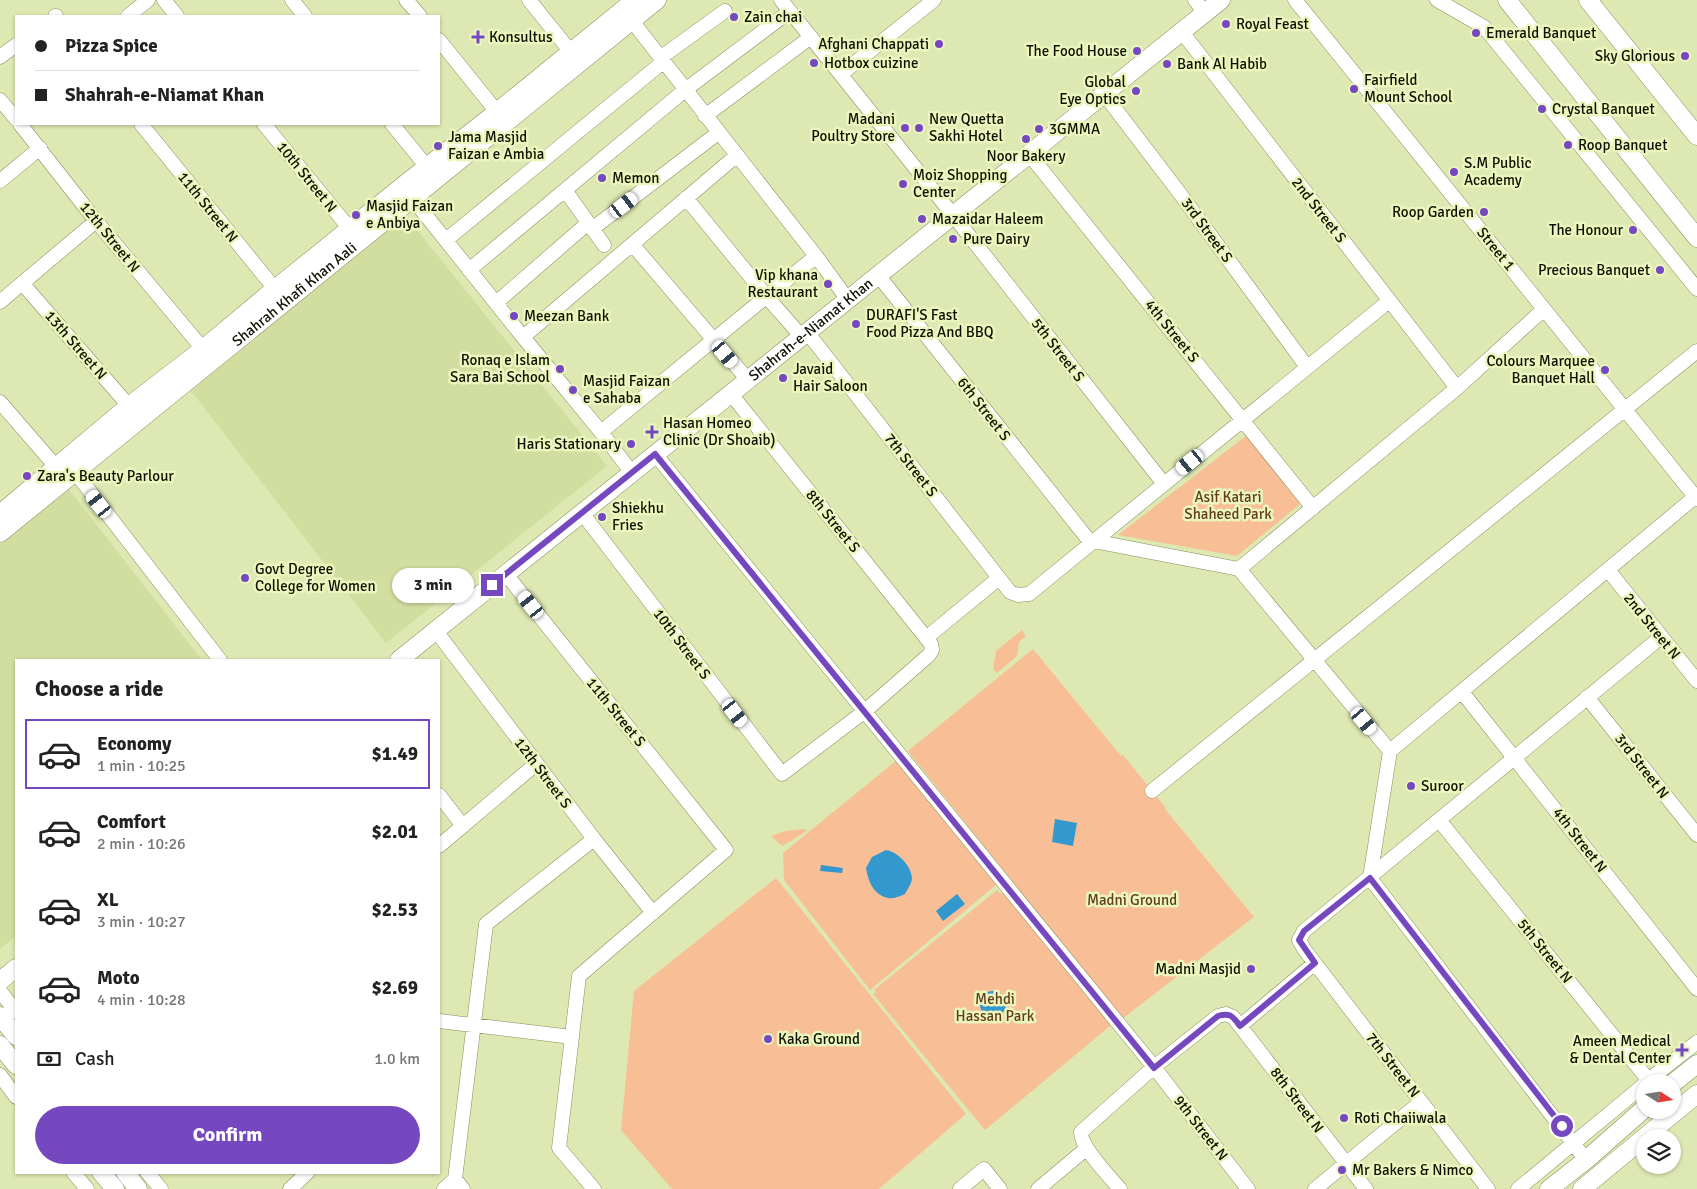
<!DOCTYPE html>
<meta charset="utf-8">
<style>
body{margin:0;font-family:Signika,sans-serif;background:#f6f6f6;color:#222;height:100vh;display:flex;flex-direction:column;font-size:19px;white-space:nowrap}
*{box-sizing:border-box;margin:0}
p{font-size:16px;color:#767676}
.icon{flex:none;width:28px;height:28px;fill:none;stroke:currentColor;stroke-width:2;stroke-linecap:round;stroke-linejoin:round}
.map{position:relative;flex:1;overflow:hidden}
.sheet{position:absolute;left:15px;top:659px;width:425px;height:515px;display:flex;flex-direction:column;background:#fff;border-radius:0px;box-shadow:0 1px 4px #0004}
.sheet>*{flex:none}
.top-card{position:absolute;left:15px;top:15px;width:425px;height:110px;border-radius:0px;box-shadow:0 1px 4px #0004;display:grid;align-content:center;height:110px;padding:0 20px;background:#fff}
.needle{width:32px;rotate:102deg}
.controls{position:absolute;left:1636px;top:1074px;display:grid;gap:10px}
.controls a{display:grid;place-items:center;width:45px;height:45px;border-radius:50%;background:#fff;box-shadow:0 1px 4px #0004;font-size:25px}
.end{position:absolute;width:22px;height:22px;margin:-11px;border:6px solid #7548c0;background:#fff;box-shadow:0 0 0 2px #fff}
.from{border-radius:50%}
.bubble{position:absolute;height:35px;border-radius:18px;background:#fff;box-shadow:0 1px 4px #0004;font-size:16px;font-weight:700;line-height:35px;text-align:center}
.car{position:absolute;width:15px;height:30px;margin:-15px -8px;border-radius:6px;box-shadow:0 0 4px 1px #0007;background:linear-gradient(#fff 24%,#345 0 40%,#fff 0 76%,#345 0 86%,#fff 0)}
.top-card b{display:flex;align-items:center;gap:18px;height:48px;font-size:19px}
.top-card b+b{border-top:1px solid #e0e0e0}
.top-card i{width:12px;height:12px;background:#222}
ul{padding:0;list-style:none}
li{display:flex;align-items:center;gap:15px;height:70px;margin:0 10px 8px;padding:0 10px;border:2px solid transparent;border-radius:0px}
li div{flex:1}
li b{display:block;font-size:19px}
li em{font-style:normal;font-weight:700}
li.selected{border-color:#7548c0}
li>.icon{width:45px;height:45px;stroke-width:1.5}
h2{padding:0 20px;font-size:22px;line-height:60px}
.pay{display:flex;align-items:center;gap:12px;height:55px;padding:0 20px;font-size:19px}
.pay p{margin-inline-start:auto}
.primary-button{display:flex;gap:10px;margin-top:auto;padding:10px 20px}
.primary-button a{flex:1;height:58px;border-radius:30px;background:#7548c0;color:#fff;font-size:20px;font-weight:700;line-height:58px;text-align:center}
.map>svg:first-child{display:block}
.built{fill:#d2dea0}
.green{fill:#f8bf97}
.water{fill:#3298ce}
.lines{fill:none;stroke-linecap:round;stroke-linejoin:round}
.minor-casing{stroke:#87905d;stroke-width:15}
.major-casing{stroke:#87905d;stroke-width:19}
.minor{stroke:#fff;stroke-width:14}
.major{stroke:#fff;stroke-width:18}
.route{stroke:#7548c0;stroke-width:6}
.poi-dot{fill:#7548c0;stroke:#ebf6bf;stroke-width:2}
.labels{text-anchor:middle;stroke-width:5;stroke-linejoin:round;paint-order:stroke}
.poi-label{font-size:15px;fill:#0f1201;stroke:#ebf6bf;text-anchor:start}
.street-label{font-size:15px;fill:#0f1201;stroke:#ebf6bf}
.park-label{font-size:15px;fill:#643c1c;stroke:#ebf6bf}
</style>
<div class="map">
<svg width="1697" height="1189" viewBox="0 0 1697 1189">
<rect width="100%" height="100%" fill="#dee8b2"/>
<path class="built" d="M 405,215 L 607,466 L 386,643 L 188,387 Z
M 68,488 L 202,660 L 16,660 L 16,936 L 0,949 L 0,544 Z"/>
<path class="green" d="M 1247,435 L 1300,504 L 1237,556 L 1118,535 Z
M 1022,630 L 1026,636 L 1019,642 L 1017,656 L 997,673 L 993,669 L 996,651 Z
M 1033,649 L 1121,756 L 1123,755 L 1166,808 L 1165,809 L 1254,917 L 1122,1019 L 908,751 Z
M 903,755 L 1002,880 L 870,990 L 784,880 L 783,853 Z
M 804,829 L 807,831 L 782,846 L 771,836 L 785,831 Z
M 776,878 L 966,1114 L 879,1189 L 672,1189 L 621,1130 L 634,991 Z
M 1008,888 L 1116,1021 L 985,1130 L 873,994 L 876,992 L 874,990 L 997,890 L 1001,894 Z"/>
<path class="water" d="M 1055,819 L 1077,823 L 1073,846 L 1052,842 Z
M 886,850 C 898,852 912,866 912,879 C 911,885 907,890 905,894 C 900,896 894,899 889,898 C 874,896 868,881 866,868 L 872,857 Z
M 821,865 L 843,868 L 842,873 L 820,871 Z
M 957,894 L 965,904 L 943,921 L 936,911 Z
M980 1004a13 13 0 1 1 26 0a13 13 0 1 1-26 0Z"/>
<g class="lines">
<defs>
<path id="minor" d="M 164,0 L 177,16
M 292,0 L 305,16
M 406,0 L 420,16
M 529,0 L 571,52
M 781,0 L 953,215 L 1164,484
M 1195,0 L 1205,13
M 1295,0 L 1697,499
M 1437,0 L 1484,27 L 1697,289
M 55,16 L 56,16
M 128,16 L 148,0
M 632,21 L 816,256 L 848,300
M 1182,32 L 1457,388
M 439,40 L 497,112
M 0,57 L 16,45
M 660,58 L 725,11
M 841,74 L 934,0
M 1104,94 L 1178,191 L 1307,367
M 0,100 L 16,119
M 705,116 L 811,37
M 20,124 L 96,221 L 203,349
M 141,124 L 275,289
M 264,124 L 350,229
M 392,124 L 427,167
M 1029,154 L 1313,508
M 0,181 L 40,148
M 565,190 L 604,245
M 412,198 L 523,337 L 601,432 L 632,473
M 686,198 L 767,297 L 802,337
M 592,229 L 718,133
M 446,240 L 663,62
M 632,244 L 748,380
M 469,270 L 685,90 L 790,11
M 878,275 L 1091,543
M 22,283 L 129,406
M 0,302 L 96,221
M 496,303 L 588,223
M 807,332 L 1010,592 L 1018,595 L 1029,594 L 1389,301
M 523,337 L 736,156
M 0,402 L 57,468
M 601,432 L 816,256
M 655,454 L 1154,1067 L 1248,1189
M 75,472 L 220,660
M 582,513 L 782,774 L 865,711 L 929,655 L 932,650 L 931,644 L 731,394
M 1093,541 L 1239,569 L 1390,751 L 1370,878 L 1586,1160
M 1239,569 L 1457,388 L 1544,309
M 1608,570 L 1697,681
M 506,574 L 726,850 L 579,976 L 559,1148 L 594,1189
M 436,631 L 594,839 L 653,913
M 926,638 L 999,578
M 1462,692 L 1697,989
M 1587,697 L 1697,835
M 1390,751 L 1695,497
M 1152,791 L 1697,351
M 439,795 L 463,826
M 1439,820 L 1650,1082
M 439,846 L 536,764
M 0,991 L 16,1012
M 439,1021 L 572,1037
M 1240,1026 L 1315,963
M 0,1075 L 16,1097
M 1646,1082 L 1697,1042
M 73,1172 L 87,1189
M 147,1172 L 161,1189
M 290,1189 L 308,1172
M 444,1189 L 455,1179
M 463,1189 L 455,1179 L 486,924 L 594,839
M 960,1189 L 984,1169 L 1000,1189
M 1038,1189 L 1087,1148
M 1120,1189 C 1110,1177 1080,1147 1081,1132 L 1154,1067 L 1218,1016 L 1226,1014 L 1233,1017 L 1366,1189
M 1315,1189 L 1421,1102
M 1488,1189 L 1304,949 L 1299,940 L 1304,931 L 1661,637
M 1518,1189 L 1645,1084"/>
<g id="major">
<path d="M 1507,0 L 1697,238"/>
<path d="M 1588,0 L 1697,136"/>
<path d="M 0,514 L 129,406 L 203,349 L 270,293 L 409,181 L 497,112 L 635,0"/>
<path id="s1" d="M 0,533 L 657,0"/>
<path id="s2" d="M 399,660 L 1221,0"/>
<path d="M 0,981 L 16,968"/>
<path d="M 0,1016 L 16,1036"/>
<path d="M 0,1045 L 16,1065"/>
<path d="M 1672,1084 L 1697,1064"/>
<path d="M 101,1172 L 115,1189"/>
<path d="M 125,1172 L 138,1189"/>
<path d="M 1549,1189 L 1586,1160 L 1645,1108"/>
<path d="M 1582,1189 L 1697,1094"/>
</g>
</defs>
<use href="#minor" class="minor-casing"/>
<use href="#major" class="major-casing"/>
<use href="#minor" class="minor"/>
<use href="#major" class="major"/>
</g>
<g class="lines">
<path class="route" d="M 492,585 L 655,454 L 1154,1068 L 1218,1016 C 1231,1012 1233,1017 1240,1026 L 1315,963 L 1299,940 L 1304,931 L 1370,878 L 1562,1126"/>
</g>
<g class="poi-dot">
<circle cx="734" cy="17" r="5"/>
<circle cx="1226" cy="24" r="5"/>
<circle cx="1476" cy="33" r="5"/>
<path d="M475.5 29.5h5v5h5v5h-5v5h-5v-5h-5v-5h5z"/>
<circle cx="939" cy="44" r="5"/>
<circle cx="1137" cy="51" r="5"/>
<circle cx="1685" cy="56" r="5"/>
<circle cx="814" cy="63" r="5"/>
<circle cx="1167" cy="64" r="5"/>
<circle cx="1354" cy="89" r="5"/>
<circle cx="1136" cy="91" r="5"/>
<circle cx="1542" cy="109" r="5"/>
<circle cx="905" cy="128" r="5"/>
<circle cx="919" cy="128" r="5"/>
<circle cx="1039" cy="129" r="5"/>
<circle cx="1026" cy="139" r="5"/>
<circle cx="1568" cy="145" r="5"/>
<circle cx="438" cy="146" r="5"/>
<circle cx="1454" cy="172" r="5"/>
<circle cx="602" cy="178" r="5"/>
<circle cx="903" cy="184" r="5"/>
<circle cx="1484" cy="212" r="5"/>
<circle cx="356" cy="215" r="5"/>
<circle cx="922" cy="219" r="5"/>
<circle cx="1633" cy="230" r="5"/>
<circle cx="953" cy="239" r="5"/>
<circle cx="1660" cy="270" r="5"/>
<circle cx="828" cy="284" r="5"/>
<circle cx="514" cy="316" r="5"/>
<circle cx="856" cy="324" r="5"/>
<circle cx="560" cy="369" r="5"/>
<circle cx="1605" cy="370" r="5"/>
<circle cx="783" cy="378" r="5"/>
<circle cx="573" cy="390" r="5"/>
<path d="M649.5 424.5h5v5h5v5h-5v5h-5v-5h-5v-5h5z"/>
<circle cx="631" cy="444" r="5"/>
<circle cx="27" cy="476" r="5"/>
<circle cx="602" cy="517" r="5"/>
<circle cx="245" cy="578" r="5"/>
<circle cx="1411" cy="786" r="5"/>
<circle cx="1251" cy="969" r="5"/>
<circle cx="768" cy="1039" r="5"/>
<path d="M1679.5 1042.5h5v5h5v5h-5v5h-5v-5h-5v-5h5z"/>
<circle cx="1344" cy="1118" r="5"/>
<circle cx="1342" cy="1170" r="5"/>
</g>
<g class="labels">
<g class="poi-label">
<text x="744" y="22">Zain chai</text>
<text x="1236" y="29">Royal Feast</text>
<text x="1486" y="38">Emerald Banquet</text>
<text x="489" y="42">Konsultus</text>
<text x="929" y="49" text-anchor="end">Afghani Chappati</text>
<text x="1127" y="56" text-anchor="end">The Food House</text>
<text x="1675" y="61" text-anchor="end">Sky Glorious</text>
<text x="824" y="68">Hotbox cuizine</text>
<text x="1177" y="69">Bank Al Habib</text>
<text x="1364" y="85">Fairfield<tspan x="1364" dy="17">Mount School</tspan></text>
<text x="1126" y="87" text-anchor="end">Global<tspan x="1126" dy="17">Eye Optics</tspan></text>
<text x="1552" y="114">Crystal Banquet</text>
<text x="895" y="124" text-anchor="end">Madani<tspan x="895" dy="17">Poultry Store</tspan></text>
<text x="929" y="124">New Quetta<tspan x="929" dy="17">Sakhi Hotel</tspan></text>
<text x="1049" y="134">3GMMA</text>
<text x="448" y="142">Jama Masjid<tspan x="448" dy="17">Faizan e Ambia</tspan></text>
<text x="1578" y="150">Roop Banquet</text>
<text x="1026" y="161" text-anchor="middle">Noor Bakery</text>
<text x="1464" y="168">S.M Public<tspan x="1464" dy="17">Academy</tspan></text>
<text x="913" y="180">Moiz Shopping<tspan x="913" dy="17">Center</tspan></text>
<text x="612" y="183">Memon</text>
<text x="366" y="211">Masjid Faizan<tspan x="366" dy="17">e Anbiya</tspan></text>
<text x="1474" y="217" text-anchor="end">Roop Garden</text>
<text x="932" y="224">Mazaidar Haleem</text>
<text x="1623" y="235" text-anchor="end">The Honour</text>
<text x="963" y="244">Pure Dairy</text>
<text x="1650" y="275" text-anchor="end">Precious Banquet</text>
<text x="818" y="280" text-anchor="end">Vip khana<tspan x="818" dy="17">Restaurant</tspan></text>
<text x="866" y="320">DURAFI'S Fast<tspan x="866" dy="17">Food Pizza And BBQ</tspan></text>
<text x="524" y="321">Meezan Bank</text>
<text x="550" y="365" text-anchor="end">Ronaq e Islam<tspan x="550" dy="17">Sara Bai School</tspan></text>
<text x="1595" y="366" text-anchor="end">Colours Marquee<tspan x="1595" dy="17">Banquet Hall</tspan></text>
<text x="793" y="374">Javaid<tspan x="793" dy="17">Hair Saloon</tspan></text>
<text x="583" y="386">Masjid Faizan<tspan x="583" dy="17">e Sahaba</tspan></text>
<text x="663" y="428">Hasan Homeo<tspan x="663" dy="17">Clinic (Dr Shoaib)</tspan></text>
<text x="621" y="449" text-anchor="end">Haris Stationary</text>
<text x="37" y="481">Zara's Beauty Parlour</text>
<text x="612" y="513">Shiekhu<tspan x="612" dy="17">Fries</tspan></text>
<text x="255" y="574">Govt Degree<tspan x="255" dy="17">College for Women</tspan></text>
<text x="1421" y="791">Suroor</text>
<text x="1241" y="974" text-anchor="end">Madni Masjid</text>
<text x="778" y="1044">Kaka Ground</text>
<text x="1671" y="1046" text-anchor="end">Ameen Medical<tspan x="1671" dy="17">&amp; Dental Center</tspan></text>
<text x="1354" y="1123">Roti Chaiiwala</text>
<text x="1352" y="1175">Mr Bakers &amp; Nimco</text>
</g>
<g class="street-label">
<text transform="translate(307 177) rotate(51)" y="5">10th Street N</text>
<text transform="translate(208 207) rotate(51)" y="5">11th Street N</text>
<text transform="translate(1319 210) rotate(52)" y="5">2nd Street S</text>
<text transform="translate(1207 230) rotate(54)" y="5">3rd Street S</text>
<text transform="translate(110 237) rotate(51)" y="5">12th Street N</text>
<text transform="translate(1496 249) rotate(51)" y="5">Street 1</text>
<text dy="5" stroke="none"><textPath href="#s1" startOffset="379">Shahrah Khafi Khan Aali</textPath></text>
<text dy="5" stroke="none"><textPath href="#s2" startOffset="528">Shahrah-e-Niamat Khan</textPath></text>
<text transform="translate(1172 331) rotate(51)" y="5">4th Street S</text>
<text transform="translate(76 345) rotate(49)" y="5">13th Street N</text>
<text transform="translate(1058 350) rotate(52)" y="5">5th Street S</text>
<text transform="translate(984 409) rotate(52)" y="5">6th Street S</text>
<text transform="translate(911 465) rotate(52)" y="5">7th Street S</text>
<text transform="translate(833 521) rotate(51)" y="5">8th Street S</text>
<text transform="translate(1652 626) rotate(51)" y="5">2nd Street N</text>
<text transform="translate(682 644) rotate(53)" y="5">10th Street S</text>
<text transform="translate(616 712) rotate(51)" y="5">11th Street S</text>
<text transform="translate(1642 766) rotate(52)" y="5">3rd Street N</text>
<text transform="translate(543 773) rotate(53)" y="5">12th Street S</text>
<text transform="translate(1580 840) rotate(52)" y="5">4th Street N</text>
<text transform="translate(1545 951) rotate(51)" y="5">5th Street N</text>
<text transform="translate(1393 1065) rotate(52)" y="5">7th Street N</text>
<text transform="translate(1297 1100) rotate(53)" y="5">8th Street N</text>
<text transform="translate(1201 1128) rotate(52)" y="5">9th Street N</text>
</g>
<g class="park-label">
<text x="1228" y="502">Asif Katari<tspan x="1228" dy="17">Shaheed Park</tspan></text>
<text x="1132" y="905">Madni Ground</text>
<text x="995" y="1004">Mehdi<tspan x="995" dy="17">Hassan Park</tspan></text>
</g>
</g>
</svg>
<div class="controls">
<a><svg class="needle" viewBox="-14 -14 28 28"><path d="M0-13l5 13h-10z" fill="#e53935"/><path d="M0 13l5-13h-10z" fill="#767676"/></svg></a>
<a><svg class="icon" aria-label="layers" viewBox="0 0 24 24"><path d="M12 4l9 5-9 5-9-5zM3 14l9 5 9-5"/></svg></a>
</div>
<i class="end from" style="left:1562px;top:1126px"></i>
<i class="end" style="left:492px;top:585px"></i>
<div class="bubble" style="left:392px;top:568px;width:82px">3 min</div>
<i class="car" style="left:624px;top:205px;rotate:52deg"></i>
<i class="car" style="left:725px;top:354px;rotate:140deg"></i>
<i class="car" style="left:1190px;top:462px;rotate:231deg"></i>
<i class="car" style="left:99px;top:504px;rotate:322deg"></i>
<i class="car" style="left:531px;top:605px;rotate:321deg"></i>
<i class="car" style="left:735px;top:713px;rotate:143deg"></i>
<i class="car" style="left:1364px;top:721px;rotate:140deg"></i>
<div class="top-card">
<b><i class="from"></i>Pizza Spice</b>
<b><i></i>Shahrah-e-Niamat Khan</b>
</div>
<section class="sheet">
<h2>Choose a ride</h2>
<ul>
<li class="selected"><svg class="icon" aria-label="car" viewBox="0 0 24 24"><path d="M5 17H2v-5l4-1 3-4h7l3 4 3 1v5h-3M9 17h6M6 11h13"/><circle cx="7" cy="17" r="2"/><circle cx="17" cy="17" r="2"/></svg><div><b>Economy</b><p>1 min · 10:25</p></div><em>$1.49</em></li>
<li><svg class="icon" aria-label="car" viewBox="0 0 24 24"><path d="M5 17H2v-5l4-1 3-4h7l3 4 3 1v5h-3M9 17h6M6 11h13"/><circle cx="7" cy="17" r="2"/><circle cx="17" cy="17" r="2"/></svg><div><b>Comfort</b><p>2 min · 10:26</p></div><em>$2.01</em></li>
<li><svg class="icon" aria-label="car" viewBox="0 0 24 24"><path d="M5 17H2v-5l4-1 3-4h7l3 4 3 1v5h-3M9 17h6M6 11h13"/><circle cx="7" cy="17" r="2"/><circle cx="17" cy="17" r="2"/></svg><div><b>XL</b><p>3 min · 10:27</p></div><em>$2.53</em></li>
<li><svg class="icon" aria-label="car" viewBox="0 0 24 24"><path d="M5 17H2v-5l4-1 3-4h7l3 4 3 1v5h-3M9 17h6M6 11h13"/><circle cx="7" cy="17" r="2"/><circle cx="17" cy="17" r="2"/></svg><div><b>Moto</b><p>4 min · 10:28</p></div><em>$2.69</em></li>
</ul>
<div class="pay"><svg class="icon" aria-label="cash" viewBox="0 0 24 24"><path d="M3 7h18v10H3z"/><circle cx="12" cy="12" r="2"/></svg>Cash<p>1.0 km</p></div>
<div class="primary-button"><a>Confirm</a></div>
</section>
</div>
